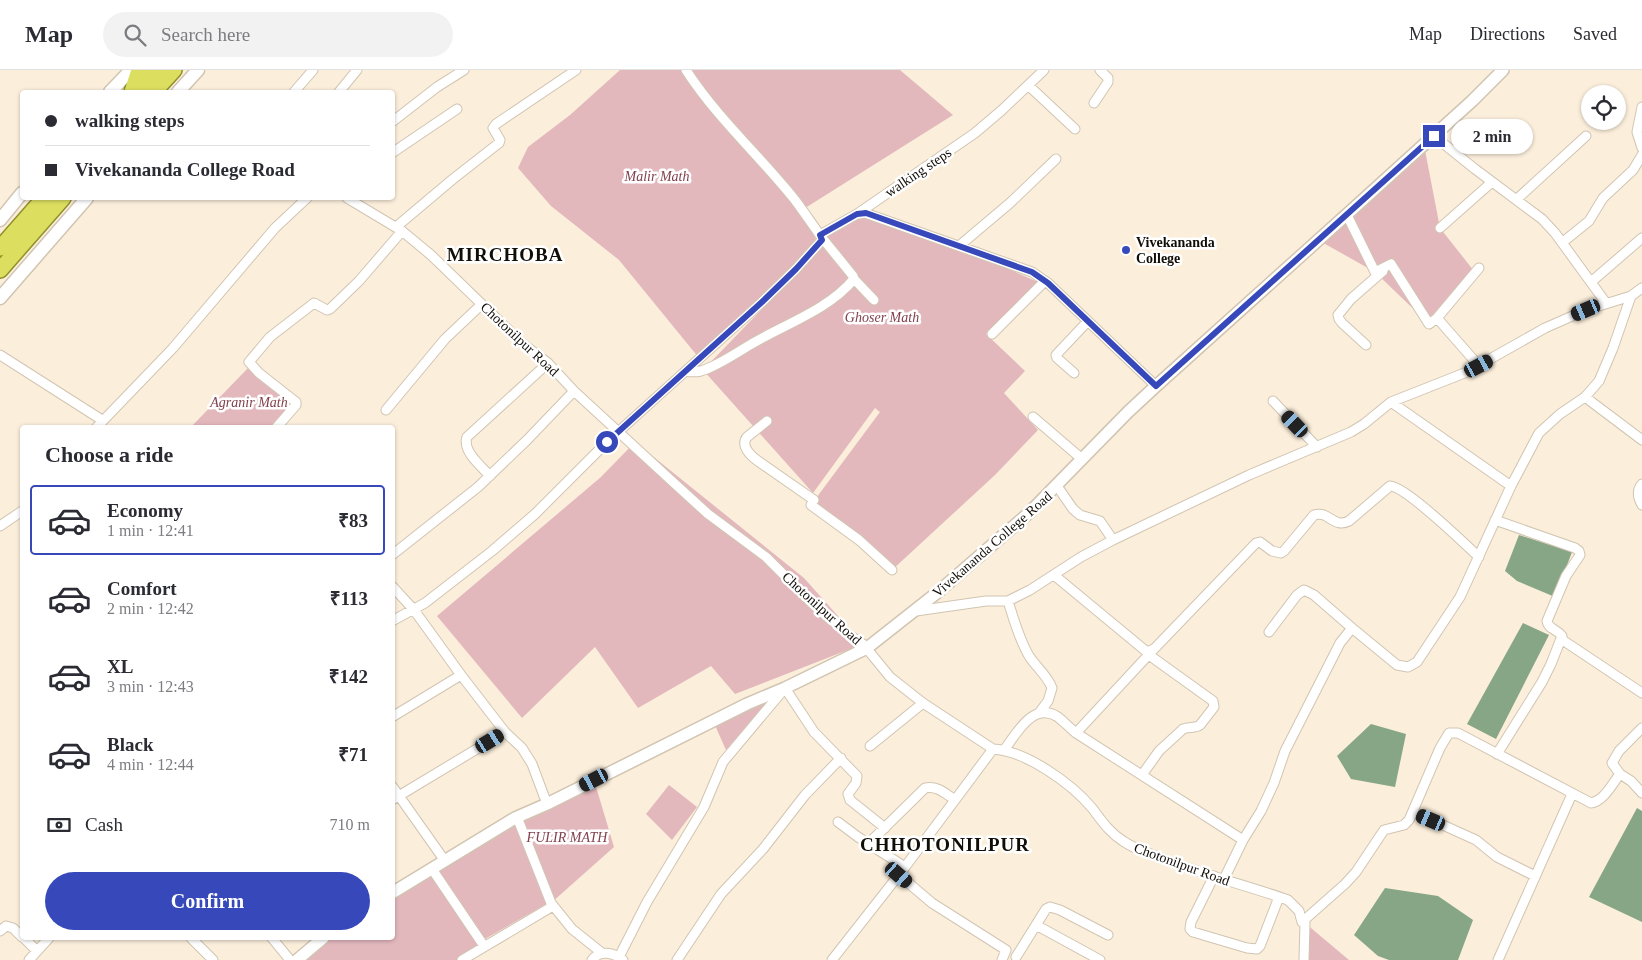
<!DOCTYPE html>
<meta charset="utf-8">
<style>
body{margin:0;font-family:Georgia,serif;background:#f2f2f3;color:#2b2b33;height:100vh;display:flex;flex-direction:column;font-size:19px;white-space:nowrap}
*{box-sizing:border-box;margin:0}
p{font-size:16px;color:#7c7c81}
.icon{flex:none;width:28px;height:28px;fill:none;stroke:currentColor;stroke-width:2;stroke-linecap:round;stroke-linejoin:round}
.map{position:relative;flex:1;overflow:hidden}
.details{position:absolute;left:20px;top:355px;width:375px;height:515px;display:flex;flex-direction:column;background:#fff;border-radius:5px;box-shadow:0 1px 4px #0004}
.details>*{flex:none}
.banner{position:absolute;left:20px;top:20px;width:375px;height:110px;border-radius:5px;box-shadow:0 1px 4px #0004;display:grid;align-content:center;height:110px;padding:0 25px;background:#fff}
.controls{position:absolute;left:1581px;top:15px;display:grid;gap:10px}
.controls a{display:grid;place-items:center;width:45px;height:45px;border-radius:50%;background:#fff;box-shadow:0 1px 4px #0004;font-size:25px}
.end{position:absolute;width:22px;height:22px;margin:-11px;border:6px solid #3648ba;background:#fff;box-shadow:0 0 0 2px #fff}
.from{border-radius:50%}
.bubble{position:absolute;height:35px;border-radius:18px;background:#fff;box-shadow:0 1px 4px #0004;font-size:16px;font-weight:700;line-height:35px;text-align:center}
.car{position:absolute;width:15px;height:30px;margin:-15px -8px;border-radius:6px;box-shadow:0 0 4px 1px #0007;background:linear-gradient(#222 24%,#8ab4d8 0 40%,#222 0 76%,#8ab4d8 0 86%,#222 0)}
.banner b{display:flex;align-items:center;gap:18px;height:48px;font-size:19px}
.banner b+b{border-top:1px solid #e1e1e2}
.banner i{width:12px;height:12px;background:#2b2b33}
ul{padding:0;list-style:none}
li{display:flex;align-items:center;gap:15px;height:70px;margin:0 10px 8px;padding:0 15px;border:2px solid transparent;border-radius:5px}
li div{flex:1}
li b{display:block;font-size:19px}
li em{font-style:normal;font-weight:700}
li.on{border-color:#3648ba}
li>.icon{width:45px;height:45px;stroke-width:1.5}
h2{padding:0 25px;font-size:22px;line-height:60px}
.pay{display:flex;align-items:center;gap:12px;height:55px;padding:0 25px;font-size:19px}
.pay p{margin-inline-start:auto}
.primary-button{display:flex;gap:10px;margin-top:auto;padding:10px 25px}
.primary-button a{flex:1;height:58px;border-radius:30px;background:#3648ba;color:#fff;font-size:20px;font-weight:700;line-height:58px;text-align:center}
header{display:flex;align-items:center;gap:30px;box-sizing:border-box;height:70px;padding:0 25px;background:#fff;border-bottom:1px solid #e1e1e2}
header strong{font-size:24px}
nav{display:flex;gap:28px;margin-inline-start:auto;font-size:18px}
.search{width:350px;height:45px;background:#f2f2f3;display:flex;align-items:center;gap:12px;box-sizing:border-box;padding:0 18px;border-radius:28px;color:#7c7c81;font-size:19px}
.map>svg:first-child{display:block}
.green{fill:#e3b8bd}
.water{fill:#86a685}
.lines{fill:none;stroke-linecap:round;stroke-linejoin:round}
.minor-casing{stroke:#d1c5b2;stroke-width:11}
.tertiary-casing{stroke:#d1c5b2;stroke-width:14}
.secondary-casing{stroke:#d1c5b2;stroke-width:15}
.trunk-casing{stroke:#8f9028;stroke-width:18}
.minor{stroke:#fff;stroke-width:9}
.tertiary{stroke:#fff;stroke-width:11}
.secondary{stroke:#fff;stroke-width:12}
.trunk{stroke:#dcde60;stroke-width:15}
.route{stroke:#3648ba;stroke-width:6}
.poi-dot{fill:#3648ba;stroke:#fff;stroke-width:2}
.labels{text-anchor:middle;stroke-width:5;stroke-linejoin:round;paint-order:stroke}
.street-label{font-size:14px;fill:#110d07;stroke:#fff}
.park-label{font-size:14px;font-style:italic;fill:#81414c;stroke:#fff}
.poi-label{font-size:14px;font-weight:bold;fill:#110d07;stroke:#fff;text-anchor:start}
.district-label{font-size:19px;font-weight:bold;letter-spacing:1px;fill:#110d07;stroke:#fff}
</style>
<header>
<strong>Map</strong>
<div class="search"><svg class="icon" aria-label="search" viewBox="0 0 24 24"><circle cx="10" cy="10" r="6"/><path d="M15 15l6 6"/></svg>Search here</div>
<nav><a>Map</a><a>Directions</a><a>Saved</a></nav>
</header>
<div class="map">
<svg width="1642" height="890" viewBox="0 0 1642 890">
<rect width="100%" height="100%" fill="#fbeedb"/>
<path class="green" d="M 620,0 L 900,0 L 953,45 L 802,140 L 818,174 L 699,288 L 619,190 L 551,136 L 518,98 L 528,77 L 570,45 Z
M 1424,75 L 1440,158 L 1474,201 L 1429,254 L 1375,202 L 1318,170 Z
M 865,145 L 946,172 L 1038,212 L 986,264 L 1025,301 L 1004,323 L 1038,360 L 995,405 L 892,500 L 811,435 L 880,342 L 875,338 L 813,423 L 703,300 L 823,176 L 824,165 Z
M 248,298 L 291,335 L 271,357 L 190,358 Z
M 635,372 L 804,508 L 863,574 L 735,624 L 711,596 L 638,638 L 595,577 L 522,648 L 437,546 L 601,407 Z
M 773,627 L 726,680 L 714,653 Z
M 594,710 L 614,777 L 551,833 L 548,833 L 485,869 L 458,890 L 301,890 L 331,868 L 392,868 L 393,828 L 517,747 Z
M 669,715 L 697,737 L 672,770 L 646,744 Z
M 1305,853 L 1349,890 L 1304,890 Z"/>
<path class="water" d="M 1519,465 L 1572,482 L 1555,527 L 1517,511 L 1505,501 Z
M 1523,553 L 1549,565 L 1496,669 L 1467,654 Z
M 1371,654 L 1406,664 L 1395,717 L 1351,709 L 1337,686 Z
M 1637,738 L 1642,741 L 1642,852 L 1589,827 Z
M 1385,818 L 1438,826 L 1473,850 L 1458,890 L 1389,890 L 1378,886 L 1354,865 Z"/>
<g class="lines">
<defs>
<path id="minor" d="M 686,0 C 717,48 760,86 795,130 C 804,142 812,154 820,165
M 1029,16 L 1075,59
M 294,22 L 313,0
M 339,22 L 357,0
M 1094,33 L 1108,12 L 1108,8 L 1100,0
M 1642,37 L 1637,62 L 1642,78
M 392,52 L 437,17 L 464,0
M 1434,66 L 1475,99 L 1542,149 L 1555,163 L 1606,233
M 392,83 L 457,39
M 347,128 L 402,161 L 431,185 L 523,274 L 548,293 L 574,321 L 674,413 L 708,444 L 766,487 L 814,535 L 849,565 L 863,574 L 890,607 L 923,633 L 993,679 C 1026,681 1071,713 1092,738 C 1102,751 1109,762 1123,771 C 1134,779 1149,783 1161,788 C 1203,805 1246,815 1288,830 L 1299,841 L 1302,852 L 1305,853 L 1304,890
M 1517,129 L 1586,66
M 859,144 L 865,143 L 1032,202 L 1048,213 L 1156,316
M 1347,145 L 1375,202 L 1391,194 L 1429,254 L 1437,248 L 1479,296
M 396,157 L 453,109 L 499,73 L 500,70 L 493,58 L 496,54 L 576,0
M 1440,158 L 1492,112
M 1563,172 L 1589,151 L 1603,128 L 1633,100 L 1642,85
M 959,176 L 1010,133 L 1056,89
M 854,209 L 874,230
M 1591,212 L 1642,168
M 1437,248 L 1479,198
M 992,264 L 1045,211
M 1366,275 L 1342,253 L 1339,249 L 1338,245 L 1351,229 L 1383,201
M 0,285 L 102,350
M 686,301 C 691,302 696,302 701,301 C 718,296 739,281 755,272 C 788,253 829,239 854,209 L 853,206 L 823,169
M 1074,303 L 1057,288 L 1056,285 L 1088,251
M 1585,327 L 1642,370
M 1273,331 L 1317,377
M 1391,332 L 1511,416
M 386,340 L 445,269 L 482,234
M 1033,347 L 1082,389
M 767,351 L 747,367 C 740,376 751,386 758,391 L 814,430
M 96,358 L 173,278 L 275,158 L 307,128
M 276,358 L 296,335 L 296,332 L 259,303 L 249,292 L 270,267 L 314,233 L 327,240 L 330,239 L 359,211 L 402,161
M 490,406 C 481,396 462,381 467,367 L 548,293
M 1642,414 C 1636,421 1638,428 1642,435
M 1057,416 L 1073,439 L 1080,445 L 1100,451 L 1113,470
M 811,435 L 859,470 L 892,500
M 1495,450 L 1575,478 L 1579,481 L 1580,485 L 1566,506 L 1547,551 C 1548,559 1557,559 1562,566 L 1551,594 L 1542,612 L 1497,684
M 0,456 L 22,441
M 392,485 L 478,417 L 527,370 L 574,321
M 1054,505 L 1147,582 L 1154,579 L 1256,473 L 1260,472 L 1272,481 L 1281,483 L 1284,481 L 1314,445 C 1329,440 1333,459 1349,451 L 1390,416 C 1405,416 1465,474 1479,487
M 392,516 L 414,540 L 461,605 L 505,662 L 522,678 L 532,694 L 547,734
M 1008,531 C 1014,550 1019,569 1029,586 C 1036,597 1047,605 1052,618 L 1048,631 L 1039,643
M 916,541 L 986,531 L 1008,531 L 1030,520 L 1081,487 L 1113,470 L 1249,405 L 1351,362 L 1364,354 L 1391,332 L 1467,302 L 1545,258 L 1586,240 L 1631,226 L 1642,218
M 392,551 L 425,533 L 492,481 L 535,444 L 607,372 L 762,232 L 796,199 L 823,169 L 820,165 L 857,144 L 975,63 L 1002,40 L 1044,0
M 1269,562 L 1297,525 L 1304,520 L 1314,525 L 1352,558
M 1561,569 L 1642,623
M 392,647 L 461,605
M 1642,658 L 1619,681 L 1612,693 L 1620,704 L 1631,711 L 1642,723
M 1076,663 L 1153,580
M 870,676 L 923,633
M 1004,680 C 1017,663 1033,631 1058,647 C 1064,652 1070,658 1076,663 L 1243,770
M 1142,705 L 1159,681 L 1183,659 C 1189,656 1195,659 1200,655 L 1214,637 L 1213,631 L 1149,585
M 392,716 L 445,791
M 392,730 L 505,662
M 1414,742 L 1476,770 L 1497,787 L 1535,806
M 517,747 L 551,833 L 572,859 L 602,883
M 838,752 L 858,767 L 905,797
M 868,774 L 925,718 C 937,715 946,724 955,730
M 432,799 L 484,876
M 899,805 L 932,833 L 1006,880 L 1002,890
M 1214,806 L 1191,852 L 1190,859 L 1193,862 L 1247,878 L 1257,879 L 1260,876 L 1279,827
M 1224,809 L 1243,770 L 1261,741 L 1274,713 L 1285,681 L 1340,573 L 1352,558 L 1397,595 L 1408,597 L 1417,592 L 1460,527 L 1511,416 L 1539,363 L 1560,344 L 1585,327 L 1599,311 L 1613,278 L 1631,226
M 1302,852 L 1345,814 L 1356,802 L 1384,760 L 1404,755 L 1409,750 L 1440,678 L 1449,663 L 1458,663 L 1591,733 C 1604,731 1612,714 1620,704
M 1036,855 L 1100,890
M 0,861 L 6,856 L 13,858 L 22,867
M 24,868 L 37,881
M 191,868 L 213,890
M 272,868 L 290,890
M 619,887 L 647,832 L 704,737 L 723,692 L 785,618 L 814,662 L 857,706 L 856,713 L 848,724 L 850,730 L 885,758
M 1016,887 L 1046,839 L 1050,837 L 1060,840 L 1108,865
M 29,890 L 49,868
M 462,890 L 553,836
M 592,890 C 600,879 614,883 623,890
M 677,890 L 721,824 L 763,779 L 805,725 L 841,688
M 832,890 L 905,797 L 993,679
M 1498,890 L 1572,724"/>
<path id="tertiary" d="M 392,823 L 515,748 L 547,734 L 747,634 L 785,618 L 867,578 L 938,522 L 1030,442 L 1128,342 L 1156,316 L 1354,138 L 1472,31 L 1503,0
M 297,890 L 323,868"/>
<path id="secondary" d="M 110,22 L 131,0
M 178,22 L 198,0
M 0,150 L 22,123
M 0,228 L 87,128"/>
<path id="trunk" d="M 132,22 L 139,0
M 136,22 L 156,0
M 154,22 L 174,0
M 0,178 L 44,128
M 0,200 L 63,128"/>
</defs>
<use href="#minor" class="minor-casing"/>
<use href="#tertiary" class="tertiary-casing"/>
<use href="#secondary" class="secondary-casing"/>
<use href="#trunk" class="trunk-casing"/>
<use href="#minor" class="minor"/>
<use href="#tertiary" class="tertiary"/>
<use href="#secondary" class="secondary"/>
<use href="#trunk" class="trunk"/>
</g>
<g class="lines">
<path class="route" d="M 607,372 L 762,232 L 796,199 L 822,170 L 820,165 L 857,144 L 866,143 L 1032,202 L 1048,213 L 1156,316 L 1434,66"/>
</g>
<circle class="poi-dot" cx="1126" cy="180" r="5"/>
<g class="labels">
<g class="street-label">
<text transform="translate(918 102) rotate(-34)" y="5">walking steps</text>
<text transform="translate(520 269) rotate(43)" y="5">Chotonilpur Road</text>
<text transform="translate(992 474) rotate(-41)" y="5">Vivekananda College Road</text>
<text transform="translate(822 538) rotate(42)" y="5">Chotonilpur Road</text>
<text transform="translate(1182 794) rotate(20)" y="5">Chotonilpur Road</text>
</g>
<g class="park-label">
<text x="657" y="111">Malir Math</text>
<text x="882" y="252">Ghoser Math</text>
<text x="249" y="337">Agranir Math</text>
<text x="567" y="772">FULIR MATH</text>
</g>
<g class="poi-label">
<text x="1136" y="177">Vivekananda<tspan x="1136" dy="16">College</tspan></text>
</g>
<g class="district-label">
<text x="505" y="191">MIRCHOBA</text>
<text x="945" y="781">CHHOTONILPUR</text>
</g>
</g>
</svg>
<div class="controls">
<a><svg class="icon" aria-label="locate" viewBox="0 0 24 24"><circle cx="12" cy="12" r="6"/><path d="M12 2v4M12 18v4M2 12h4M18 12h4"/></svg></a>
</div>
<i class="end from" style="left:607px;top:372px"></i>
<i class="end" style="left:1434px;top:66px"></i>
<div class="bubble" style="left:1451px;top:49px;width:82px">2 min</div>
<i class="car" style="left:1586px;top:240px;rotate:247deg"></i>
<i class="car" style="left:1479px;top:296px;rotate:62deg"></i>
<i class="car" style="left:1295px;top:354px;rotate:316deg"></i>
<i class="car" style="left:490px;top:671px;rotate:59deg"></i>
<i class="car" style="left:594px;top:710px;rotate:243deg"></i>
<i class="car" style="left:1431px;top:750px;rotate:293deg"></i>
<i class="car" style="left:899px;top:805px;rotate:131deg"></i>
<div class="banner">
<b><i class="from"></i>walking steps</b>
<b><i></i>Vivekananda College Road</b>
</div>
<section class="details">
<h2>Choose a ride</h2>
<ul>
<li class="on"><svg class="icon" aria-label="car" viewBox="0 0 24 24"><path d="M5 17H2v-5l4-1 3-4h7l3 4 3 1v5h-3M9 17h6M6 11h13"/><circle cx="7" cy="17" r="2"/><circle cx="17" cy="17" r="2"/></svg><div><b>Economy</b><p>1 min · 12:41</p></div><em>₹83</em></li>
<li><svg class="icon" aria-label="car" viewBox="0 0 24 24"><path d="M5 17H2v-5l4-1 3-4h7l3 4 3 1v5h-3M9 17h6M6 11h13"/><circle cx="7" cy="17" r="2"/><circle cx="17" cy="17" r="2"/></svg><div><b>Comfort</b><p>2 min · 12:42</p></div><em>₹113</em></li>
<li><svg class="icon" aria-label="car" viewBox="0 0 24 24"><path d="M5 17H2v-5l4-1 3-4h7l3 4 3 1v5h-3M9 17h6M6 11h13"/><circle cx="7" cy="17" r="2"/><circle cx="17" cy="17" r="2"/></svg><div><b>XL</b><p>3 min · 12:43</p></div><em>₹142</em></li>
<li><svg class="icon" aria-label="car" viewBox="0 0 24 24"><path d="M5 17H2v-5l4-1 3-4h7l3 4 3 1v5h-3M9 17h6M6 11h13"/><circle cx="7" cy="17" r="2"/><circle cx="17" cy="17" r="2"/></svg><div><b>Black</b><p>4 min · 12:44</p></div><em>₹71</em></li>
</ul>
<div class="pay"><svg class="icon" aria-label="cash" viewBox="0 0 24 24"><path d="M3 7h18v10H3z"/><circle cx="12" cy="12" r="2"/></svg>Cash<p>710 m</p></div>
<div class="primary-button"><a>Confirm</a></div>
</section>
</div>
